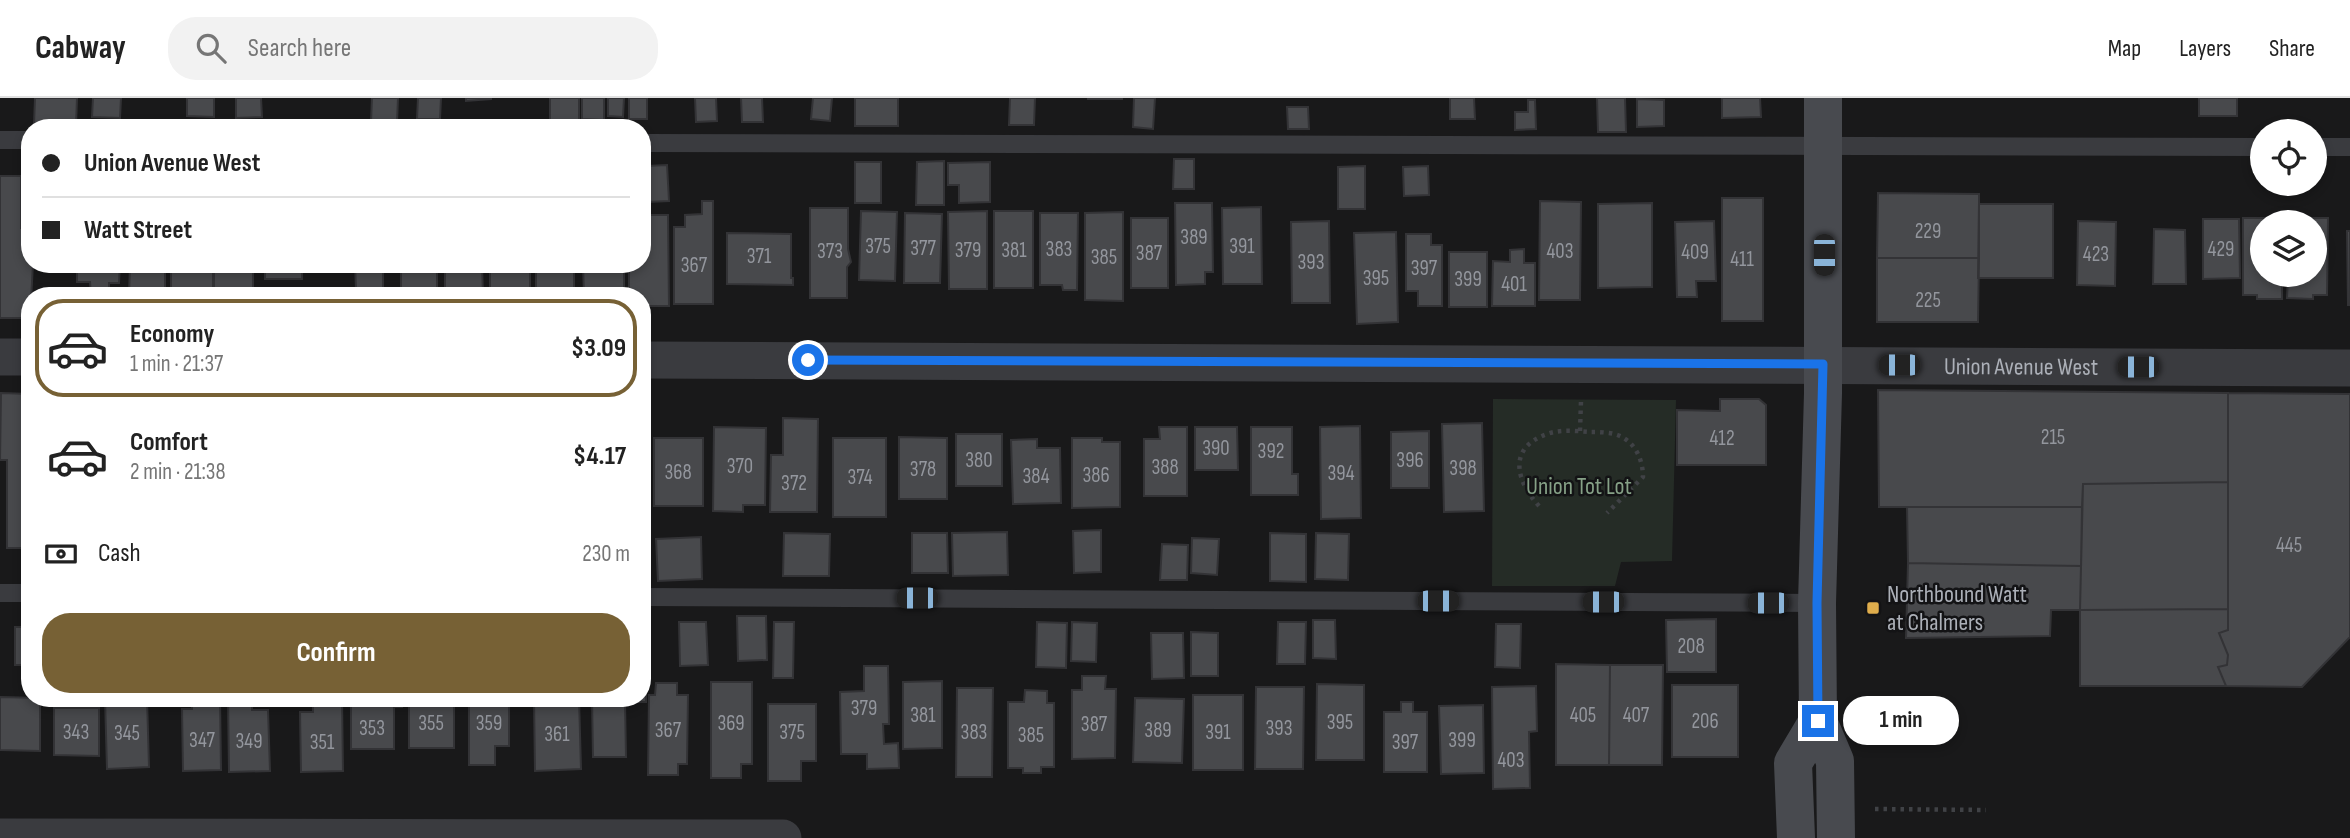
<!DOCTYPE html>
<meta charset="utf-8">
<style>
body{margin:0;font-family:"Sofia Sans Condensed",sans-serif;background:#f2f2f2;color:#222;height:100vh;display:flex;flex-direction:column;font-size:26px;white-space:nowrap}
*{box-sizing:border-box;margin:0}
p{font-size:23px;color:#767676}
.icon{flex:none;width:38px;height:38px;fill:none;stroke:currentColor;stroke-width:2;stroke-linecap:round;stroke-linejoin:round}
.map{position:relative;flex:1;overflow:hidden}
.side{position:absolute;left:21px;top:189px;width:630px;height:420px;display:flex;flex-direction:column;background:#fff;border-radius:28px;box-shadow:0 4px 10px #0003}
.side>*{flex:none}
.hud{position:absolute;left:21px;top:21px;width:630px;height:154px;border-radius:28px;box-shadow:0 4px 10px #0003;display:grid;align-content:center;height:154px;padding:0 21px;background:#fff}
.buttons{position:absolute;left:2250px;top:21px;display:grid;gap:14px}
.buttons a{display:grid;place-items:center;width:77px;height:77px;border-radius:50%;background:#fff;box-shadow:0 4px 10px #0003;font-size:35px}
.end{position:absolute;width:32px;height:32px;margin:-16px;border:9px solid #1a73e8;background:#fff;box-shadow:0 0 0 4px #fff}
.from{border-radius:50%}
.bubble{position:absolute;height:49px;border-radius:24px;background:#fff;box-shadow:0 4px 10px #0003;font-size:23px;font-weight:700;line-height:49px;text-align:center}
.car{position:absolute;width:21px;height:42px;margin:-21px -10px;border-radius:9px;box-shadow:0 0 5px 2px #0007;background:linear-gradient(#222 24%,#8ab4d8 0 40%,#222 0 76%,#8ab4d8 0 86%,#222 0)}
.hud b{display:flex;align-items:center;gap:24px;height:66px;font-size:26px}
.hud b+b{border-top:2px solid #e0e0e0}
.hud i{width:18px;height:18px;background:#222}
ul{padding:12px 0 0;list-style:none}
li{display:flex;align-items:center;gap:21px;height:98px;margin:0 14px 10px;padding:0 7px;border:4px solid transparent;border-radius:28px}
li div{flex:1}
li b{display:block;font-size:26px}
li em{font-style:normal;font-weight:700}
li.active{border-color:#776135}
li>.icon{width:63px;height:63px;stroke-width:1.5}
.pay{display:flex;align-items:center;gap:18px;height:77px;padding:0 21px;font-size:26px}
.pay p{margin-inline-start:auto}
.cta{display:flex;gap:14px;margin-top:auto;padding:14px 21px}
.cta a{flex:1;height:80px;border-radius:28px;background:#776135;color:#fff;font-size:28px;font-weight:700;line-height:80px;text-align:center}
header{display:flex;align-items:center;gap:42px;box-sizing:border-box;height:98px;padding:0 35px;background:#fff;border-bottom:2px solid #e0e0e0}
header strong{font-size:33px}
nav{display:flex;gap:38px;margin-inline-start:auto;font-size:24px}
.search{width:490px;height:63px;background:#f2f2f2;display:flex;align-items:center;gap:18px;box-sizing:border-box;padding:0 24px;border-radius:28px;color:#767676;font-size:26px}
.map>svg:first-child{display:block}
.green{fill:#252c26}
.building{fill:#48494c;stroke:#333336;stroke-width:2}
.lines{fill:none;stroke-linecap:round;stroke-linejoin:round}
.path{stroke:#404246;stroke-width:4.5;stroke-dasharray:3.5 5;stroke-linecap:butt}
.service{stroke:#3a3b3f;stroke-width:18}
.minor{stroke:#3a3b3f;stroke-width:37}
.secondary{stroke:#484a4f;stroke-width:38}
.route{stroke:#1a73e8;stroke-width:9}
.poi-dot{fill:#dfad4c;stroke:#131315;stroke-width:2.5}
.labels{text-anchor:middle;stroke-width:5;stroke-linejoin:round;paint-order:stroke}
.number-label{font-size:21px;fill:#93969d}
.street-label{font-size:24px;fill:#acb0b8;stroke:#131315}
.park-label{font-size:24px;fill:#86a187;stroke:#131315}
.poi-label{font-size:24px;fill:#acb0b8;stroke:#131315;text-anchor:start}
</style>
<header>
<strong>Cabway</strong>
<div class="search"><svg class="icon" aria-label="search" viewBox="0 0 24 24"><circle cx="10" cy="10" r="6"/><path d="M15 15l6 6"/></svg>Search here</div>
<nav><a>Map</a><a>Layers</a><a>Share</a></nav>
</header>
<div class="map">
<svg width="2350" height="740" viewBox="0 0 2350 740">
<rect width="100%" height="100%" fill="#19191a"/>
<path class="green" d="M 1493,301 L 1676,302 L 1672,463 L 1621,464 L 1615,488 L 1492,488 Z"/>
<path class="building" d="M 35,0 L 77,0 L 76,28 L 34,27 Z
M 93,0 L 121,0 L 120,20 L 92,19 Z
M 187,0 L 214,0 L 214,19 L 187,18 Z
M 236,0 L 261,0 L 262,19 L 236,20 Z
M 372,0 L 398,0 L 397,25 L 371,24 Z
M 418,0 L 441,0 L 440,21 L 417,21 Z
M 466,0 L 491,0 L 491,1 L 466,3 Z
M 550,0 L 579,0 L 579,22 L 550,22 Z
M 582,0 L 604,0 L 604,22 L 582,21 Z
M 608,0 L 624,0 L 623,19 L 608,18 Z
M 629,0 L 647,0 L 647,21 L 629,21 Z
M 695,0 L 716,0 L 717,23 L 696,24 Z
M 741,0 L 762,0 L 763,24 L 742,24 Z
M 813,0 L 832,0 L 830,23 L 811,21 Z
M 855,0 L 898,0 L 898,28 L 855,28 Z
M 1010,0 L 1035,0 L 1034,27 L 1009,27 Z
M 1088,0 L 1122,0 L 1122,1 L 1088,1 Z
M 1134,0 L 1155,0 L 1153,31 L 1133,29 Z
M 1450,0 L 1474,0 L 1475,21 L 1450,21 Z
M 1597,0 L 1625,0 L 1626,34 L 1598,34 Z
M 1722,0 L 1760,0 L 1761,19 L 1722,20 Z
M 2199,0 L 2237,0 L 2237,18 L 2199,18 Z
M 1637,1 L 1664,2 L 1664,28 L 1637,29 Z
M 1528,2 L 1535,2 L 1536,31 L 1515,32 L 1515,14 L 1528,14 Z
M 1287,9 L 1308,9 L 1309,31 L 1288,31 Z
M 1174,61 L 1194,61 L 1194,91 L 1173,91 Z
M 944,63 L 944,107 L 916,107 L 917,64 Z
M 855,64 L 881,64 L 881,105 L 855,105 Z
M 990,64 L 990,104 L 959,105 L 959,87 L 948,87 L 948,65 Z
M 667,67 L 669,103 L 647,104 L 646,68 Z
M 1365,68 L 1365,111 L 1338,111 L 1338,69 Z
M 1428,68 L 1429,97 L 1404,98 L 1403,69 Z
M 0,78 L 21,78 L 21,130 L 30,130 L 30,166 L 33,166 L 30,220 L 0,220 Z
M 1878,95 L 1979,96 L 1979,160 L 1877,160 Z
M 1722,100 L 1763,100 L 1763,223 L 1722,223 Z
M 702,103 L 713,103 L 713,206 L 674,206 L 674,129 L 685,129 L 685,117 L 702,116 Z
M 1540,103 L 1581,104 L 1580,202 L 1539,202 Z
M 1175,105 L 1212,105 L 1213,174 L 1205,174 L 1205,186 L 1176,187 Z
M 1652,105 L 1652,189 L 1598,190 L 1598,106 Z
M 1979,106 L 2053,106 L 2053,180 L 1978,180 Z
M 1261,109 L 1262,186 L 1223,186 L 1222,110 Z
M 810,110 L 848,110 L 848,151 L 851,164 L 847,169 L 847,200 L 810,200 Z
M 861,113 L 897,114 L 895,183 L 859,182 Z
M 987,113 L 987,191 L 949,191 L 948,114 Z
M 994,113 L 1033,113 L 1033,190 L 994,190 Z
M 1123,114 L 1123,203 L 1085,202 L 1085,115 Z
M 905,115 L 942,116 L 940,185 L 904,185 Z
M 1040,115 L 1078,115 L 1077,192 L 1063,192 L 1062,187 L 1040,187 Z
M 642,117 L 668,117 L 669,208 L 642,208 L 642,198 L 629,198 L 629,166 L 642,166 Z
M 1131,120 L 1168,120 L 1168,190 L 1131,190 Z
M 2243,120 L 2283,120 L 2283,124 L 2263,124 L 2263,177 L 2282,177 L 2282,201 L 2257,201 L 2257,197 L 2243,197 Z
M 2288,120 L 2328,120 L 2327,197 L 2313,197 L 2313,201 L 2287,200 L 2288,177 L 2315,177 L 2315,124 L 2288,124 Z
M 2203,121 L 2239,121 L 2240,180 L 2203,181 Z
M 1329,123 L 1330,205 L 1292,205 L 1291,124 Z
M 1714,123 L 1716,183 L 1696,183 L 1697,199 L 1677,199 L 1675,124 Z
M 2078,123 L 2116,124 L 2115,188 L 2077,187 Z
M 2154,131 L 2185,132 L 2186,186 L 2153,186 Z
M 2347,133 L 2350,133 L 2350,207 L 2348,207 Z
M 1396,134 L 1398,224 L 1357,226 L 1354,135 Z
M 727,135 L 791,136 L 791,180 L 793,180 L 793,187 L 727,186 Z
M 1406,136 L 1431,136 L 1431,147 L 1442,147 L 1442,208 L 1418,208 L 1418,193 L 1406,193 Z
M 1524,151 L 1524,165 L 1535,165 L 1535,208 L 1492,208 L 1493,163 L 1510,164 L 1510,152 Z
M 1449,154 L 1487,154 L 1487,209 L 1449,209 Z
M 1877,160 L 1979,160 L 1978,224 L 1877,224 Z
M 77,166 L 120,166 L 119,185 L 109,185 L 109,198 L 91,198 L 90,184 L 77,184 Z
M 130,166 L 165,166 L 165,198 L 129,198 Z
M 171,166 L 213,166 L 213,198 L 171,198 Z
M 214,166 L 253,166 L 253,192 L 214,193 Z
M 265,166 L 302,166 L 302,181 L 265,181 Z
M 309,166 L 348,166 L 348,172 L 309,173 Z
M 355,166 L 390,166 L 383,168 L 383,191 L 356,191 Z
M 401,166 L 437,166 L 437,198 L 401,198 Z
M 445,166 L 482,166 L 483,198 L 445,198 Z
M 490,166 L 530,166 L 530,198 L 490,195 Z
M 536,166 L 574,166 L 574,198 L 536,198 Z
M 583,166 L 624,166 L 624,198 L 584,198 Z
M 1878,292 L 2228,295 L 2228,384 L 2083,386 L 2082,409 L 1879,409 Z
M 1,295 L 30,296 L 30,450 L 7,450 L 7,362 L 0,362 Z
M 2228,295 L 2350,296 L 2350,539 L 2302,589 L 2226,588 L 2218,569 L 2227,567 L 2228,557 L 2219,535 L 2228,532 Z
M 1720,301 L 1759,301 L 1766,307 L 1766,367 L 1677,367 L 1677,312 L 1720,313 Z
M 783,320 L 818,321 L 817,414 L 770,414 L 771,357 L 783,357 Z
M 1482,325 L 1484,413 L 1444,414 L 1442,326 Z
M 1360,328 L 1361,420 L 1321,421 L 1320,329 Z
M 714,329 L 766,330 L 765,407 L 743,407 L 743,414 L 713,413 Z
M 1159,329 L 1187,329 L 1187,398 L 1144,398 L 1144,341 L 1160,341 Z
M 1195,329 L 1237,329 L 1238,372 L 1195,372 Z
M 1251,329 L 1292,329 L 1292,376 L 1298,376 L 1298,397 L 1251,397 Z
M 1429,333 L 1429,390 L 1391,390 L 1391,334 Z
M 956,336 L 1002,336 L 1002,388 L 956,388 Z
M 899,339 L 947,340 L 947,401 L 899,401 Z
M 654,340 L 703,340 L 703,408 L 654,408 Z
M 833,340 L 886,340 L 886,419 L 833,419 Z
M 1072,340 L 1102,340 L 1102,344 L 1120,344 L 1120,409 L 1072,410 Z
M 1037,341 L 1037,350 L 1060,350 L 1061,405 L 1013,406 L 1011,342 Z
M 2228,384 L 2228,511 L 2080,512 L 2083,386 Z
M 1907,409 L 2082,409 L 2081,468 L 1908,465 Z
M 1101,432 L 1101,474 L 1074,475 L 1073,433 Z
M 1007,434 L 1008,477 L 953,478 L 952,435 Z
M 784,435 L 830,436 L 829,478 L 783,478 Z
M 912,435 L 947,435 L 948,475 L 912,475 Z
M 1270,435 L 1306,436 L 1306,484 L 1270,483 Z
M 1316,435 L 1349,436 L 1348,482 L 1315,481 Z
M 701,439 L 702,481 L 658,483 L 656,441 Z
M 1192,440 L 1219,441 L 1217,477 L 1191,475 Z
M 642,443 L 645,443 L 644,482 L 642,482 Z
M 1162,446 L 1188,447 L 1187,482 L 1160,482 Z
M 1908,465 L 2081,468 L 2080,512 L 2051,512 L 2050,538 L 1906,540 Z
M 2228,511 L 2228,532 L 2219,535 L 2228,557 L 2227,567 L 2218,569 L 2226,588 L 2080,588 L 2080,512 Z
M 737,518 L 766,518 L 767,562 L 738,563 Z
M 1716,521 L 1716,574 L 1667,574 L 1666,522 Z
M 1313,522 L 1335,522 L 1336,561 L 1313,560 Z
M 679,524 L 706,524 L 708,567 L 680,568 Z
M 774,524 L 794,524 L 793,580 L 773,580 Z
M 1037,524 L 1067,525 L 1066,570 L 1036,569 Z
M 1072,524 L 1097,525 L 1096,564 L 1071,563 Z
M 1278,524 L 1306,524 L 1305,566 L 1277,566 Z
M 1496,526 L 1521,526 L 1520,570 L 1495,569 Z
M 15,529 L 30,529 L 30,567 L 15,567 Z
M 1191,534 L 1218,535 L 1218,578 L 1191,578 Z
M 1151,535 L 1183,535 L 1184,580 L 1152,581 Z
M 1556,566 L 1610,567 L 1609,667 L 1556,667 Z
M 1610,567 L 1663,567 L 1662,667 L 1609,667 Z
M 864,568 L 888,568 L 889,626 L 883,626 L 884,646 L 898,645 L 899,670 L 867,671 L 867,656 L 841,656 L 840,594 L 864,593 Z
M 1082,578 L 1106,578 L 1105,591 L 1116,591 L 1115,660 L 1072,661 L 1072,592 L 1082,592 Z
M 942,583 L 942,650 L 903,651 L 903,584 Z
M 711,584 L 752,584 L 752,666 L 741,666 L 741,680 L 711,680 Z
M 656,585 L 677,585 L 677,597 L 688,597 L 687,666 L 678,666 L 678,677 L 648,677 L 649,597 L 655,597 Z
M 1317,586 L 1364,587 L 1364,662 L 1316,662 Z
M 1672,587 L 1738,587 L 1738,659 L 1672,659 Z
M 642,588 L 646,588 L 646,604 L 633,604 L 633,600 L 642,600 Z
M 1536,588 L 1537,633 L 1529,634 L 1530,690 L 1493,691 L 1492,589 Z
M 1256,589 L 1304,589 L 1303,671 L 1255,671 Z
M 957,590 L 993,590 L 992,679 L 956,679 Z
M 1025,592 L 1047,593 L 1047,605 L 1054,605 L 1054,669 L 1041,669 L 1041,675 L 1023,675 L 1023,670 L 1008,670 L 1008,604 L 1024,604 Z
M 1193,597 L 1243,597 L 1243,672 L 1193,672 Z
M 0,599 L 40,600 L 40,653 L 0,652 Z
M 105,600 L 147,600 L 149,669 L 107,671 Z
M 192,600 L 220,600 L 221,672 L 183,673 L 182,611 L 192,611 Z
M 228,600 L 252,600 L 252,612 L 268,612 L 270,673 L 229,674 Z
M 313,600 L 342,600 L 343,673 L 301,674 L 300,614 L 313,614 Z
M 351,600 L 402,600 L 402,609 L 394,609 L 394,651 L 351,651 Z
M 409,600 L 454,600 L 454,650 L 409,650 Z
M 509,600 L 509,648 L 495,648 L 495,667 L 469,667 L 469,602 Z
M 534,600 L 579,600 L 581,671 L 535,673 Z
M 592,600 L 619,600 L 619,604 L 625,604 L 626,659 L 593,659 Z
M 1135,600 L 1184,601 L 1182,665 L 1133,664 Z
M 1401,604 L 1413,604 L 1413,614 L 1427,614 L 1427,674 L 1384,674 L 1384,614 L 1401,614 Z
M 768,606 L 816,606 L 816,663 L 801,663 L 801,683 L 768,683 Z
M 1483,607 L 1484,675 L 1441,676 L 1439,608 Z
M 54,610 L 99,610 L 99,658 L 54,657 Z"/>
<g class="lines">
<path class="path" d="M 1580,333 L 1581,303
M 1539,408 C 1516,383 1507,350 1547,336 C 1561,331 1576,333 1590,334 C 1600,334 1613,334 1622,339 C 1637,347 1643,364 1643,379 L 1607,415
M 1875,711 L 1986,712"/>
<path class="service" d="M 0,42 L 30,42
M 642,45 L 2263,49
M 2315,49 L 2350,49
M 0,495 L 30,495
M 642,499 L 1817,505"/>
<g class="minor">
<path d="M 0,259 L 30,259"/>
<path id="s1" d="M 642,262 L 2350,270"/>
<path d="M 0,739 L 783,740"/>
</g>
<path class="secondary" d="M 1823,0 L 1823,295 L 1817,505 L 1818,623 L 1835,663 L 1836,740
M 1796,740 L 1793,665 L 1818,623"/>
</g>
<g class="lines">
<path class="route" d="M 808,262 L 1823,266 L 1817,505 L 1818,623"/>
</g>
<rect class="poi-dot" x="1866" y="503" width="14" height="14" rx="3.5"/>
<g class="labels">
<g class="number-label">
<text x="1928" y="140">229</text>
<text x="1194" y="146">389</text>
<text x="878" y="155">375</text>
<text x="1242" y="155">391</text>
<text x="923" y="157">377</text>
<text x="1059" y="158">383</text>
<text x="2221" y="158">429</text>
<text x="968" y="159">379</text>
<text x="1014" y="159">381</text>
<text x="830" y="160">373</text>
<text x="1560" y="160">403</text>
<text x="1695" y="161">409</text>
<text x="1149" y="162">387</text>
<text x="2096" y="163">423</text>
<text x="759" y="165">371</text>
<text x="1104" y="166">385</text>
<text x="1742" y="168">411</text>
<text x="1311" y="171">393</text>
<text x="694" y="174">367</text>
<text x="1424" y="177">397</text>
<text x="1376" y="187">395</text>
<text x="1468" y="188">399</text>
<text x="1514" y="193">401</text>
<text x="1928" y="209">225</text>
<text x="2053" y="346">215</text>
<text x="1722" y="347">412</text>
<text x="1216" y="357">390</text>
<text x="1271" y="360">392</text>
<text x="979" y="369">380</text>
<text x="1410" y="369">396</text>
<text x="740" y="375">370</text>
<text x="1165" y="376">388</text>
<text x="1463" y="377">398</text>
<text x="923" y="378">378</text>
<text x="678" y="381">368</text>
<text x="1341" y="382">394</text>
<text x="1096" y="384">386</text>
<text x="1036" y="385">384</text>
<text x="860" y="386">374</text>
<text x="794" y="392">372</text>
<text x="2289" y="454">445</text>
<text x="1691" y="555">208</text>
<text x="864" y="617">379</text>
<text x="923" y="624">381</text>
<text x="1583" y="624">405</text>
<text x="1636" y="624">407</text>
<text x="1705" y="630">206</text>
<text x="1340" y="631">395</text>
<text x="431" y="632">355</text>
<text x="489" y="632">359</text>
<text x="731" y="632">369</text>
<text x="1094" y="633">387</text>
<text x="372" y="637">353</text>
<text x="1279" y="637">393</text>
<text x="668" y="639">367</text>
<text x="1158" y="639">389</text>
<text x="76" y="641">343</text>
<text x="792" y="641">375</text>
<text x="974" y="641">383</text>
<text x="1218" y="641">391</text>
<text x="127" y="642">345</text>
<text x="557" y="643">361</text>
<text x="1031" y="644">385</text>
<text x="202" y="649">347</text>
<text x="1462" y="649">399</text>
<text x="249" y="650">349</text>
<text x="322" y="651">351</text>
<text x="1405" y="651">397</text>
<text x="1511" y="669">403</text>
</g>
<g class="street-label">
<text dy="8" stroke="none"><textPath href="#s1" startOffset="1379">Union Avenue West</textPath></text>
</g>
<g class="park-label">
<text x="1579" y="396">Union Tot Lot</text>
</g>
<g class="poi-label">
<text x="1887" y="504">Northbound Watt<tspan x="1887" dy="28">at Chalmers</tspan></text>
</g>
</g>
</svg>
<div class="buttons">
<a><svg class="icon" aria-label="locate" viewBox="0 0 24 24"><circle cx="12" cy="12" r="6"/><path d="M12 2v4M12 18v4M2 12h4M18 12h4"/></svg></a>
<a><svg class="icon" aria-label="layers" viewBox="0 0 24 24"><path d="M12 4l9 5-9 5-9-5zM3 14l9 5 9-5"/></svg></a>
</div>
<i class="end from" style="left:808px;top:262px"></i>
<i class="end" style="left:1818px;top:623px"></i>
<div class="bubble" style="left:1843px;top:598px;width:116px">1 min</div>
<i class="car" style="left:1824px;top:157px;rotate:180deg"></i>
<i class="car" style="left:1899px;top:267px;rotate:270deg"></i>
<i class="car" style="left:2138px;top:269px;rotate:270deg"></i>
<i class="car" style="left:917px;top:500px;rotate:270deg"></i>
<i class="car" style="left:1438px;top:503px;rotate:90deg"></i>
<i class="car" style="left:1603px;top:504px;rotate:270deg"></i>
<i class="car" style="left:1768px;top:505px;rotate:270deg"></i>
<div class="hud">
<b><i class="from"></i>Union Avenue West</b>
<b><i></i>Watt Street</b>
</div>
<section class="side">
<ul>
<li class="active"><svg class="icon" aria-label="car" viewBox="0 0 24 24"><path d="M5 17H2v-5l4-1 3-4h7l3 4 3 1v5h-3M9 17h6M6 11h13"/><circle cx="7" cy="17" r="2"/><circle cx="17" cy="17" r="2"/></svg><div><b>Economy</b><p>1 min · 21:37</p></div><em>$3.09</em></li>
<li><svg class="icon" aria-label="car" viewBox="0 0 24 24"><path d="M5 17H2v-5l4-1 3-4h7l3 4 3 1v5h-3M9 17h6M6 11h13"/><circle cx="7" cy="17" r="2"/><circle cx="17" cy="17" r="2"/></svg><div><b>Comfort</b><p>2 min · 21:38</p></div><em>$4.17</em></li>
</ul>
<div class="pay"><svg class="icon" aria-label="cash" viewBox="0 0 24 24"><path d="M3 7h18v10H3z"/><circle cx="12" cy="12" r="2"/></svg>Cash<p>230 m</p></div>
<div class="cta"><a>Confirm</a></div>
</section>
</div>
